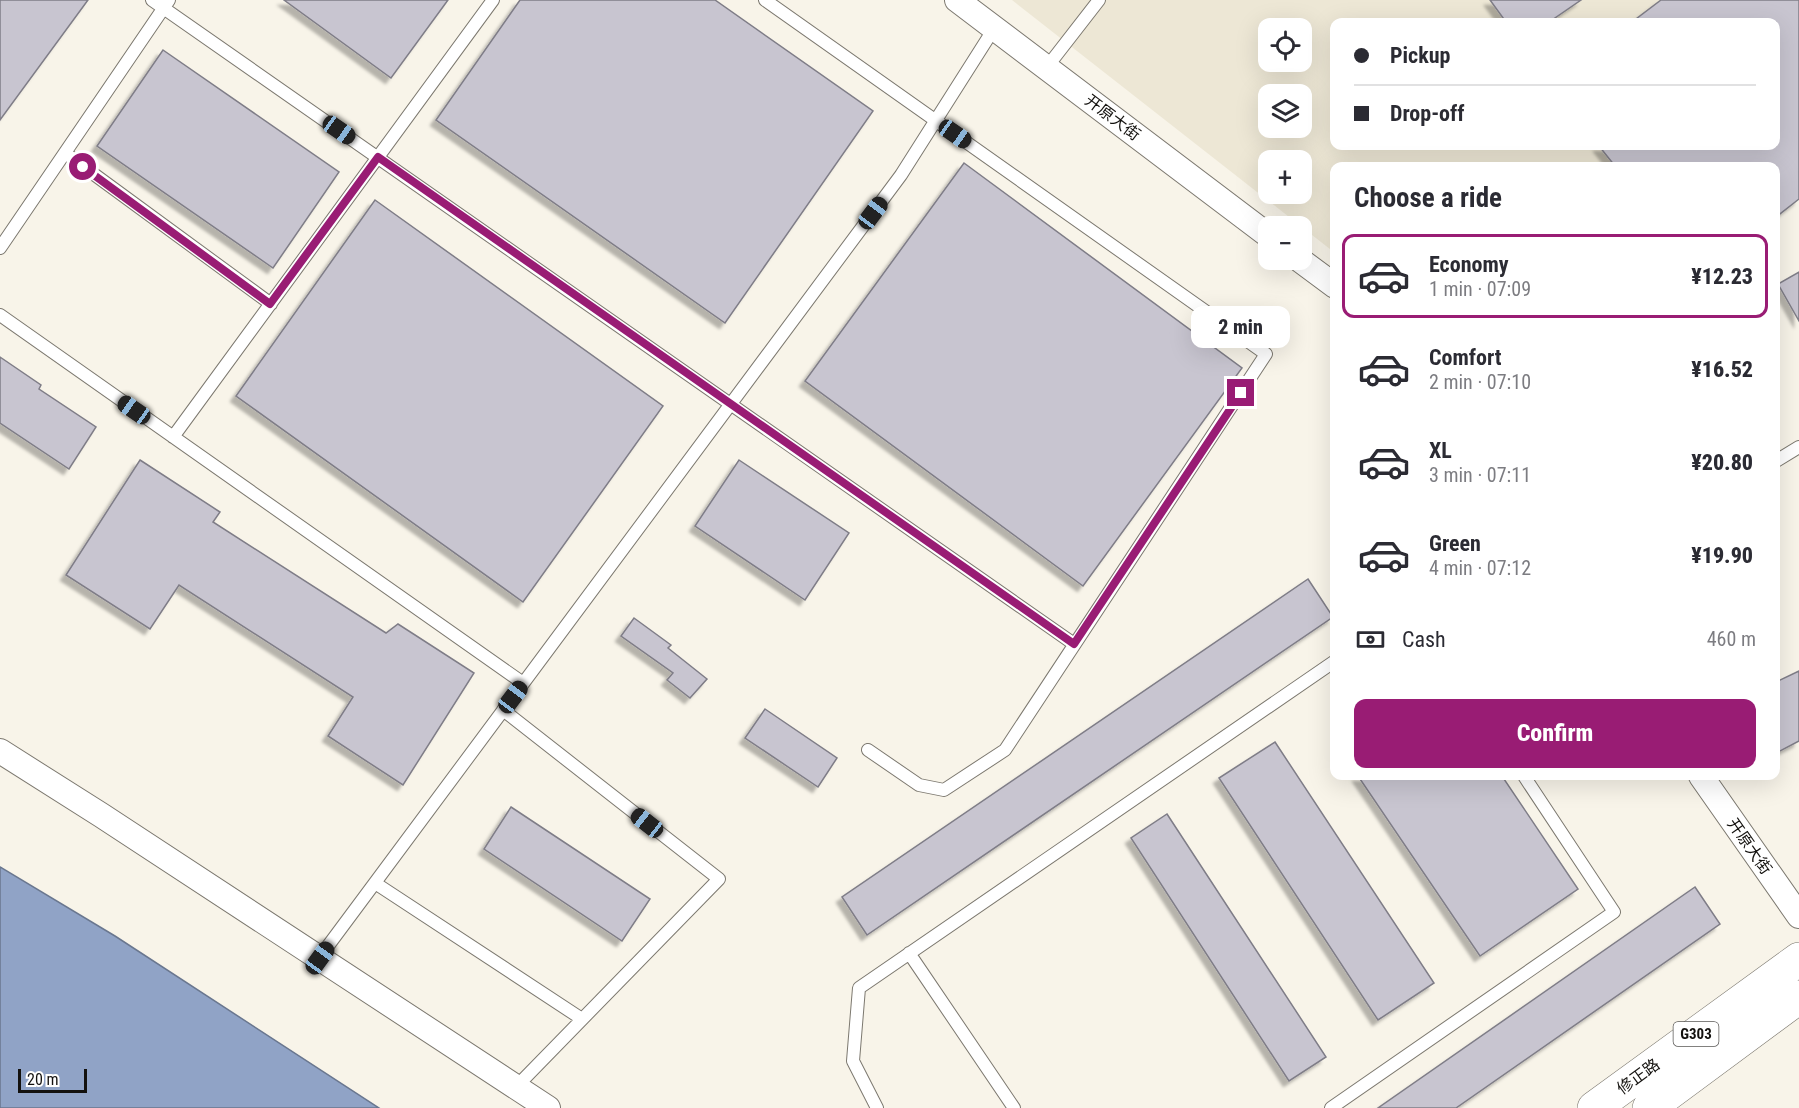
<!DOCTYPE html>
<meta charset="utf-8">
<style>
body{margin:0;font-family:"Roboto Condensed","Noto Sans SC",sans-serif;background:#f2f2f3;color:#2b2b33;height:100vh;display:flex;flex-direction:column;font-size:22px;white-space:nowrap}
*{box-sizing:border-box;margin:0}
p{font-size:20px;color:#7c7c81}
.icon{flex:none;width:33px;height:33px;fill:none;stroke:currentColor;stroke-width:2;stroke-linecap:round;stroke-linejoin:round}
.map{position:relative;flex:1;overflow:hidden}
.sheet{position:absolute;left:1330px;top:162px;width:450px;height:618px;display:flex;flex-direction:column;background:#fff;border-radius:12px;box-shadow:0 6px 24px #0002}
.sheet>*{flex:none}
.banner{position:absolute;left:1330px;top:18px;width:450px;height:132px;border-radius:12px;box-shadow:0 6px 24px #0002;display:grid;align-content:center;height:132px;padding:0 24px;background:#fff}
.buttons{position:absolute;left:1258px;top:18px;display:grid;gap:12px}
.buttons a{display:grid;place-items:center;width:54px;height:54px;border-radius:12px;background:#fff;box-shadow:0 6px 24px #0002;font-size:30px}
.scale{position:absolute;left:18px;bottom:15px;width:69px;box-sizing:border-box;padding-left:6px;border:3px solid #13110e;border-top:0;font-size:16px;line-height:21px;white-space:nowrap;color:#13110e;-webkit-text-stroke:4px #fff;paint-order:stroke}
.end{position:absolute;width:27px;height:27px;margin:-14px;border:8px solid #991c74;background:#fff;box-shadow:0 0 0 3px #fff}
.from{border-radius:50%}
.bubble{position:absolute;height:42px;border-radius:12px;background:#fff;box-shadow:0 6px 24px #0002;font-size:20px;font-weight:800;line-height:42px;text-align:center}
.car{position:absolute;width:18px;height:36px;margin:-18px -9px;border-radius:8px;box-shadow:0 0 4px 2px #0007;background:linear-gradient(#222 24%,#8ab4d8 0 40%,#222 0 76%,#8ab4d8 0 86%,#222 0)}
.banner b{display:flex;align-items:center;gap:21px;height:57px;font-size:22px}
.banner b+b{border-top:2px solid #e1e1e2}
.banner i{width:15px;height:15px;background:#2b2b33}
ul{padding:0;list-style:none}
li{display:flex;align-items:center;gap:18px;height:84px;margin:0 12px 9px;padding:0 12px;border:3px solid transparent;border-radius:12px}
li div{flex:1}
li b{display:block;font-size:22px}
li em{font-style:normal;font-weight:800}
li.on{border-color:#991c74}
li>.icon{width:54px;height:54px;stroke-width:1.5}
h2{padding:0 24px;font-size:27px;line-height:72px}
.pay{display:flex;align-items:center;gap:15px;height:66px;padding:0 24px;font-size:22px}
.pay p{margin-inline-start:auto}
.button{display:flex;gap:12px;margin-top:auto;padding:12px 24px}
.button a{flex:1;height:69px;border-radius:12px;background:#991c74;color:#fff;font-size:24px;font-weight:800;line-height:69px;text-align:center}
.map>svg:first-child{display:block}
.built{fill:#ede7d5;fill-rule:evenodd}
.water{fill:#90a3c6;stroke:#6a778f;stroke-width:1.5}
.building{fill:#c8c5d0;stroke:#7f7d87;stroke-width:1.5;filter:url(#shadow)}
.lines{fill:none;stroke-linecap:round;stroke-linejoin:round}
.lane-casing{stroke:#7c786f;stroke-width:14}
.street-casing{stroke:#7c786f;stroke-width:26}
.highway-casing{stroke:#7c786f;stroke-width:34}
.lane{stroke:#fff;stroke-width:12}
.street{stroke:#fff;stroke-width:24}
.highway{stroke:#fff;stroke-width:33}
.route{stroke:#991c74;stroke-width:8}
.labels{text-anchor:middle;stroke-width:4.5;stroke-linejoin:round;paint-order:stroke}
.shield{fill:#fff;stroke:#5a5856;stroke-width:1.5}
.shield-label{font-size:15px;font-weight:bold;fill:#13110e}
.street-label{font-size:16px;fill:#13110e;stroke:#fff}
</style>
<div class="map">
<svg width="1799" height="1108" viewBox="0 0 1799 1108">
<defs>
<filter id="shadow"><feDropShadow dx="-5.5" dy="5.5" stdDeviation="1.5" flood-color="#0004"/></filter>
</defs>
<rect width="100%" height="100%" fill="#f8f4e9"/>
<path class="built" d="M 1012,0 L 1730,0 L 1747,22 L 1335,22 L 1335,146 L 1776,146 L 1776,166 L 1335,166 L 1335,253 ZM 1269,28 L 1302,28 L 1302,62 L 1269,62 ZM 1269,94 L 1302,94 L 1302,128 L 1269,128 ZM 1269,160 L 1302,160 L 1302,194 L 1269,194 Z"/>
<path class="water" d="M 0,867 L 115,936 L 379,1108 L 0,1108 Z"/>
<path class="building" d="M 0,0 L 88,0 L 0,120 Z
M 284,0 L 448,0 L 391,78 Z
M 520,0 L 715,0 L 873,111 L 725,323 L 436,120 Z
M 1490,0 L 1581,0 L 1549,22 L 1506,22 Z
M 1661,0 L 1799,0 L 1799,199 L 1776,217 L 1776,166 L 1615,166 L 1599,146 L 1776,146 L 1776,22 L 1632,22 Z
M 163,50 L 339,172 L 273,268 L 97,146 Z
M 964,163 L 1242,368 L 1083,586 L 805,381 Z
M 375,200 L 663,406 L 523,602 L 236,396 Z
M 1799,272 L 1799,321 L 1778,284 Z
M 0,357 L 41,385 L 39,389 L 96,427 L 69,469 L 0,423 Z
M 140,460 L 220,512 L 213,522 L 386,633 L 398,624 L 474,673 L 403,785 L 328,736 L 353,697 L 179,585 L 150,629 L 66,575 Z
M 739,460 L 849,533 L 805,600 L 695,526 Z
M 1308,579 L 1333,617 L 867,935 L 842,897 Z
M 634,618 L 671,645 L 668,648 L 707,679 L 690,698 L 667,680 L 673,673 L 621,636 Z
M 1799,671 L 1799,741 L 1776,753 L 1776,682 Z
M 765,709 L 837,758 L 818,787 L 745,738 Z
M 1275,742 L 1434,983 L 1378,1020 L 1219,778 Z
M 1358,776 L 1502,776 L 1578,889 L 1480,956 Z
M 511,807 L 650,899 L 622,941 L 484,849 Z
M 1167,814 L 1326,1057 L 1289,1081 L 1131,838 Z
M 1695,887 L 1720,924 L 1456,1108 L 1378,1108 Z"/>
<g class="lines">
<defs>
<path id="lane" d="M 152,0 L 1074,644
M 765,0 L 1266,354 L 1005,750 L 944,790 L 919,785 L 868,750
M 1047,67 L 1099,0
M 65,153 L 271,304
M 0,248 L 169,0
M 0,315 L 523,683
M 173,437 L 493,0
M 1776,461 L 1799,447
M 503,710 L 719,879 L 516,1087
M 375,883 L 582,1019
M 909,953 L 1014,1108
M 319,958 L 901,175 L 995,27
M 877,1108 L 853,1061 L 859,988 L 1335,661
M 1331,1108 L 1614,912 L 1524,776"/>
<path id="street" d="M 957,0 L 1269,236
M 1300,260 L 1335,286
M 0,751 L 101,815 L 548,1108
M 1701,776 L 1799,916"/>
<path id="highway" d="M 1594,1108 L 1799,959
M 1649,1108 L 1799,997"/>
</defs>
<use href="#lane" class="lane-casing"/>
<use href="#street" class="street-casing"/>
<use href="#highway" class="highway-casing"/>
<use href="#lane" class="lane"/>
<use href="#street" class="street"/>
<use href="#highway" class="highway"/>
</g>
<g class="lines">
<path class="route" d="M 83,167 L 270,304 L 378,157 L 1074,644 L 1241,393"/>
</g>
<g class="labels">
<rect class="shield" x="1673.5" y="1022" width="45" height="24" rx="4.5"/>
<g class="shield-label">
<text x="1696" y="1039">G303</text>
</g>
<g class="street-label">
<text transform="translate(1113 117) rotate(37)" y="6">开原大街</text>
<text transform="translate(1750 846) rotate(55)" y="6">开原大街</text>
<text transform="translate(1638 1076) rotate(-36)" y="6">修正路</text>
</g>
</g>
</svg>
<div class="buttons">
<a><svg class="icon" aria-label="locate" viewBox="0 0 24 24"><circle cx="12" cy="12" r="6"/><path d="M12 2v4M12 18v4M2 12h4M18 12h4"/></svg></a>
<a><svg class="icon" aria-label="layers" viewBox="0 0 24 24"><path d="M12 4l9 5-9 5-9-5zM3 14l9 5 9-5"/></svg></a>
<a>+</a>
<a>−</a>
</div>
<div class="scale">20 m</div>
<i class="end from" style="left:83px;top:167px"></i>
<i class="end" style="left:1241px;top:393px"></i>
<div class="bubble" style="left:1191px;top:306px;width:99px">2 min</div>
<i class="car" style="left:339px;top:130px;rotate:125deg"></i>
<i class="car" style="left:955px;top:134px;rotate:125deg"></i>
<i class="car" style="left:873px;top:213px;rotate:37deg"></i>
<i class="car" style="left:134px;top:410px;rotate:305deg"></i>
<i class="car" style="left:513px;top:697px;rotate:37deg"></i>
<i class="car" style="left:647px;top:823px;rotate:308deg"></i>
<i class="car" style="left:320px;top:958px;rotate:36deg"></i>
<div class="banner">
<b><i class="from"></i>Pickup</b>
<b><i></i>Drop-off</b>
</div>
<section class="sheet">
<h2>Choose a ride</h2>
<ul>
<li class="on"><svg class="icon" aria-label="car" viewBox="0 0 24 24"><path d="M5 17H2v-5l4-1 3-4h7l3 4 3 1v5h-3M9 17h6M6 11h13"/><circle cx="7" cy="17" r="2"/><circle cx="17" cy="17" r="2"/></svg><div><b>Economy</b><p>1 min · 07:09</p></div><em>¥12.23</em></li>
<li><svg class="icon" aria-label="car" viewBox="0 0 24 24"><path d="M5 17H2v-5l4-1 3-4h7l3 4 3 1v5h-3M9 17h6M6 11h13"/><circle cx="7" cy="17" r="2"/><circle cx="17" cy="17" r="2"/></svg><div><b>Comfort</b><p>2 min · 07:10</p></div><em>¥16.52</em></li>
<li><svg class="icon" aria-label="car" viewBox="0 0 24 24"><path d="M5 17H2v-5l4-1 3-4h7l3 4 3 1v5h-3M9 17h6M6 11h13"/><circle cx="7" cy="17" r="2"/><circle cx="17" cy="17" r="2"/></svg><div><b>XL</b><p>3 min · 07:11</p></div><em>¥20.80</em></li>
<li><svg class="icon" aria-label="car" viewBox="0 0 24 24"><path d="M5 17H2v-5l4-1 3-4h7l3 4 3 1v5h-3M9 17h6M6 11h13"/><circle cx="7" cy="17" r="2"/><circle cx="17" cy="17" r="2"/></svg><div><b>Green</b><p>4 min · 07:12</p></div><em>¥19.90</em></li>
</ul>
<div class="pay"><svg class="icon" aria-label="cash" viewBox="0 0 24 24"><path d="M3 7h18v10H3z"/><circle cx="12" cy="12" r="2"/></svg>Cash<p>460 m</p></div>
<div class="button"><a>Confirm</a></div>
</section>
</div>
